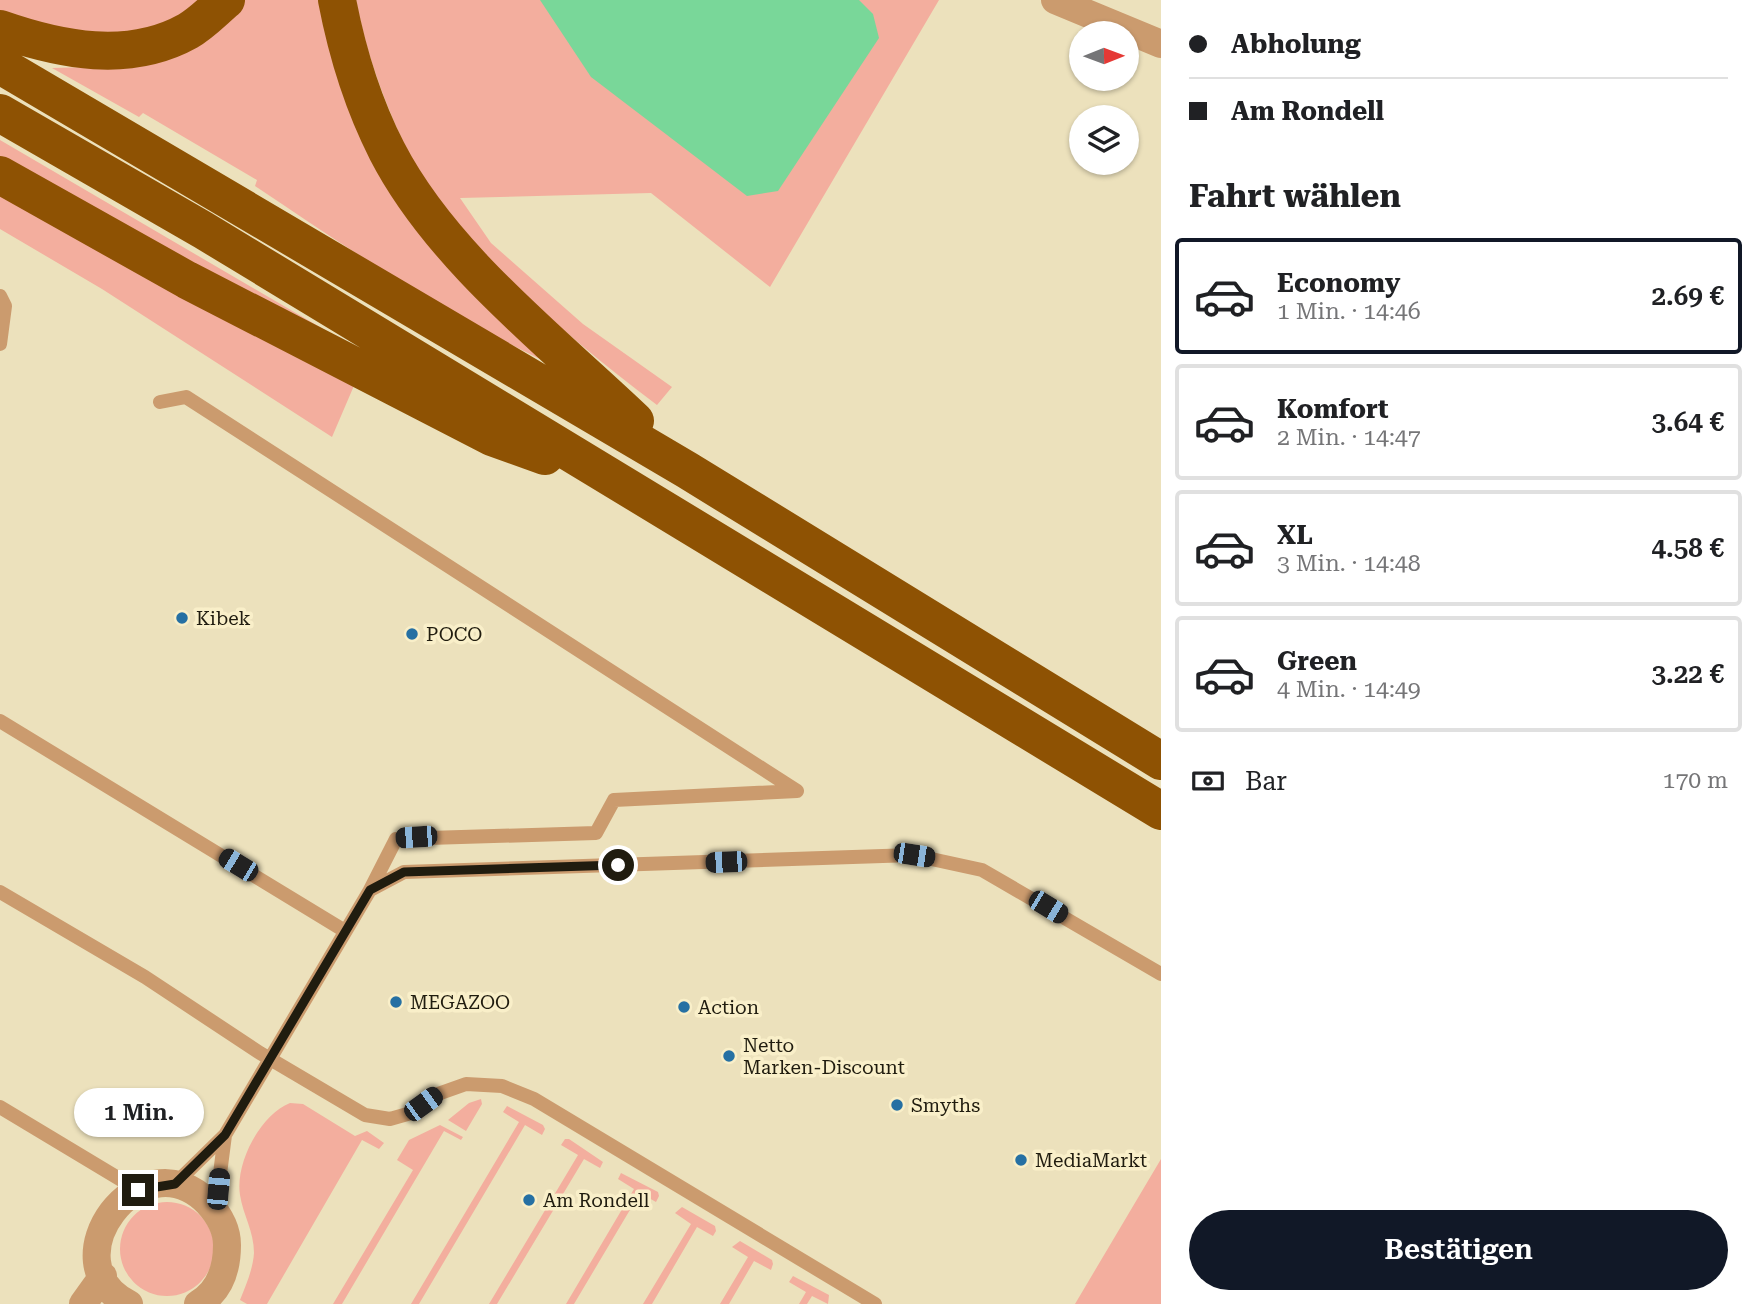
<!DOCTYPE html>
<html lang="de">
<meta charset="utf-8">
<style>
body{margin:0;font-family:"Roboto Serif",serif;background:#f2f2f2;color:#202124;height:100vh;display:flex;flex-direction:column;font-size:26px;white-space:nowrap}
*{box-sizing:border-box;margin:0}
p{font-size:23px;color:#757577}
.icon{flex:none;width:38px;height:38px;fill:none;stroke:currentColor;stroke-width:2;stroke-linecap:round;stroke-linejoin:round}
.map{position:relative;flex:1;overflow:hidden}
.sheet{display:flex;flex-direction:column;background:#fff;width:595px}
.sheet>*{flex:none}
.banner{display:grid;align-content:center;height:154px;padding:0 28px;background:#fff}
.needle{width:46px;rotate:89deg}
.fabs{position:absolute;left:1069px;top:21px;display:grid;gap:14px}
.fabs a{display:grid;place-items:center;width:70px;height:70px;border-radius:50%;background:#fff;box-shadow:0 2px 5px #0004;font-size:35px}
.end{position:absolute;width:32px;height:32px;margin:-16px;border:9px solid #201c0f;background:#fff;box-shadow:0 0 0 4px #fff}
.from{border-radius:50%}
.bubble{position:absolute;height:49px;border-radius:24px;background:#fff;box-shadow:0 2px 5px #0004;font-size:23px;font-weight:600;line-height:49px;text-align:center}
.car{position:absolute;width:21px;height:42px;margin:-21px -10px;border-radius:9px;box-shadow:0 0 5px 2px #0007;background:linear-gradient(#222 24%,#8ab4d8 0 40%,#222 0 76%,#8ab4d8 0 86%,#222 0)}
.banner b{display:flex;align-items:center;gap:24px;height:66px;font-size:26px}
.banner b+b{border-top:2px solid #e0e0e0}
.banner i{width:18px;height:18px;background:#202124}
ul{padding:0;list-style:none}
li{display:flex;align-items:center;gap:21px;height:116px;margin:0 14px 10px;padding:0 14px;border:4px solid #e0e0e0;border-radius:7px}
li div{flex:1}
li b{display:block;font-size:26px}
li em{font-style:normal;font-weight:600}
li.on{border-color:#111827}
li>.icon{width:63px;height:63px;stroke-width:1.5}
h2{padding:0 28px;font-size:32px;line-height:84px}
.pay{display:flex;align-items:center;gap:18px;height:77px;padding:0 28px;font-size:26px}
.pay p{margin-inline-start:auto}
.button{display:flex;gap:14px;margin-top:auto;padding:14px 28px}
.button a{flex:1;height:80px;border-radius:42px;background:#111827;color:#fff;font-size:28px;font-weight:600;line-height:80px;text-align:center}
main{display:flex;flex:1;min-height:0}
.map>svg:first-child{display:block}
.green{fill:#f3ae9e}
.water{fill:#79d799}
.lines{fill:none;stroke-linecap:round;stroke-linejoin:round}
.lane{stroke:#cb9b6e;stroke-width:14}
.street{stroke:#cb9b6e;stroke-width:28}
.highway{stroke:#8e5203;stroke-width:38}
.route{stroke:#201c0f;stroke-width:9}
.poi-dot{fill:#2670a3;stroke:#f9efc9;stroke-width:2.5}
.labels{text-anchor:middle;stroke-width:7;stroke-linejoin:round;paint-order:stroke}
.poi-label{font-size:19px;fill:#201c0f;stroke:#f9efc9;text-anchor:start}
</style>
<main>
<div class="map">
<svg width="1161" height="1304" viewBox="0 0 1161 1304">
<rect width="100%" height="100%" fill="#ece1bc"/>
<path class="green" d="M 0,0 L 206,0 L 177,20 L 113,40 L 0,17 Z
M 244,0 L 325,0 L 343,79 L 566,371 C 456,322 355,253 255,186 L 257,180 L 143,113 L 139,117 L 52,68 L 124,66 Z
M 356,0 L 939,0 L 770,287 L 651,193 L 460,198 L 491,243 L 583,324 L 672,387 L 657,405 C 591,355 533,307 477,246 C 456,223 433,199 418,171 C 390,119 367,58 356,0 Z
M 0,140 L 383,364 L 0,161 Z
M 0,190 L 356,381 L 332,437 L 102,289 L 0,229 Z
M 481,1099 L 482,1104 L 466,1131 L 448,1120 L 469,1103 Z
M 290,1103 L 303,1104 L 355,1136 L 367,1131 L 384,1143 L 379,1149 L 362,1140 L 267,1304 L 247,1304 L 240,1300 C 246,1285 253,1269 254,1253 C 254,1231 243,1215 240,1195 C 235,1163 260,1115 290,1103 Z
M 507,1106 L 543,1125 L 545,1129 L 542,1135 L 525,1125 L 419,1304 L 411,1304 L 519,1122 L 503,1112 Z
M 440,1125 L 463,1137 L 461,1140 L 444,1131 L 342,1304 L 333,1304 L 413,1170 L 397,1160 L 409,1140 Z
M 565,1139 L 569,1139 L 603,1162 L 600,1168 L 584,1159 L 497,1304 L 489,1304 L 578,1155 L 561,1145 Z
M 1161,1159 L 1161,1304 L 1075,1304 Z
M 621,1173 L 658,1192 L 659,1196 L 656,1202 L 640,1193 L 574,1304 L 566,1304 L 634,1189 L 618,1179 Z
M120 1249a47 47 0 1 1 94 0a47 47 0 1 1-94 0Z
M 682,1207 L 715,1226 L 716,1231 L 713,1236 L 697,1227 L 652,1304 L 643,1304 L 691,1224 L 675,1213 Z
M 740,1241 L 772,1260 L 773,1264 L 771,1270 L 754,1261 L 729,1304 L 720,1304 L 748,1257 L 732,1247 Z
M 793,1276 L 829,1295 L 828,1304 L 812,1296 L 807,1304 L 799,1304 L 806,1292 L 789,1282 Z"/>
<path class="water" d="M 540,0 L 859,0 L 873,14 L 879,38 L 778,191 L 747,196 L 591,77 Z"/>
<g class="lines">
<path class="lane" d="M 0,296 L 5,306 L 0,344
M 160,402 L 186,397 L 797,791
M 0,721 L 345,931
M 370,890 L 396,839 L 596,833 L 614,800 L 797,791
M 0,892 L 145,977 L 260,1053 L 365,1115 L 390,1119 L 411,1113 L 435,1095 L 466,1084 L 502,1086 L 534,1099 L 875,1304
M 0,1107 L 138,1190
M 175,1184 L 225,1135 L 370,890 L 404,872 L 913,855 L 982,870 L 1161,974
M 218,1210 L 218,1189 L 225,1135"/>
<path class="street" d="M 1055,0 L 1161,44
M 83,1304 L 103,1276
M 129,1304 C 46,1263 141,1134 208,1203 C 219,1215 227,1228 227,1245 C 227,1269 220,1291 198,1304"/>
<path class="highway" d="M 337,0 C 347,52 363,104 387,151 C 441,256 550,340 635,421
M 0,29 C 60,50 129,64 188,31 C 202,23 214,10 226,0
M 0,65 L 687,470 L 1161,761
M 0,113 L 203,230 L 1161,811
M 0,175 L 187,280 L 492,437 L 545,456"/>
</g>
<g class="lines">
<path class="route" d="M 138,1190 L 175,1184 L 225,1135 L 370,890 L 404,872 L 618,865"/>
</g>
<g class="poi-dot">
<circle cx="182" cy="618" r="7"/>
<circle cx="412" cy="634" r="7"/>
<circle cx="396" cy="1002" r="7"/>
<circle cx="684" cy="1007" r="7"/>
<circle cx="729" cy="1056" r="7"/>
<circle cx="897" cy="1105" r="7"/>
<circle cx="1021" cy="1160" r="7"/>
<circle cx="529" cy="1200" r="7"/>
</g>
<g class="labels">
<g class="poi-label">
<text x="196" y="625">Kibek</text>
<text x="426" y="641">POCO</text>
<text x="410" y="1009">MEGAZOO</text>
<text x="698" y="1014">Action</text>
<text x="743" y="1052">Netto<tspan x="743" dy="22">Marken-Discount</tspan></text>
<text x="911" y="1112">Smyths</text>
<text x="1035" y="1167">MediaMarkt</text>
<text x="543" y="1207">Am Rondell</text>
</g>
</g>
</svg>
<div class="fabs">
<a><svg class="needle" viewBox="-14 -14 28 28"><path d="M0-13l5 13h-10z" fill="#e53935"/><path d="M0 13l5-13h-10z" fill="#757577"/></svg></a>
<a><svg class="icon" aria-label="layers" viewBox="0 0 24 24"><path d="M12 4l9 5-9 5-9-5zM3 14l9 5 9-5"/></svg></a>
</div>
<i class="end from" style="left:618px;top:865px"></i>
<i class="end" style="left:138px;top:1190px"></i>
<div class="bubble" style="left:74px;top:1088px;width:130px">1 Min.</div>
<i class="car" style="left:416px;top:837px;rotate:266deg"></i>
<i class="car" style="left:914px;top:855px;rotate:99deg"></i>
<i class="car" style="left:726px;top:862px;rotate:268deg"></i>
<i class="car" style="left:238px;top:865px;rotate:301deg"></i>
<i class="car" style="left:1048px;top:907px;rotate:121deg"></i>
<i class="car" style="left:423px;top:1104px;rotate:54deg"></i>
<i class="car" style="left:218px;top:1189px;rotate:5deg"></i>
</div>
<section class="sheet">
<div class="banner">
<b><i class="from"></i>Abholung</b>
<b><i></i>Am Rondell</b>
</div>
<h2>Fahrt wählen</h2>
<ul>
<li class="on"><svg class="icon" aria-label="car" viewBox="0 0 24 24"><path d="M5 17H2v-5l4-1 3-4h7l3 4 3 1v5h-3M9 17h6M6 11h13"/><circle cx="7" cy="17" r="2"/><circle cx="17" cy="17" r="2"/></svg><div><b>Economy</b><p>1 Min. · 14:46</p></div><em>2.69 €</em></li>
<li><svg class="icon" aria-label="car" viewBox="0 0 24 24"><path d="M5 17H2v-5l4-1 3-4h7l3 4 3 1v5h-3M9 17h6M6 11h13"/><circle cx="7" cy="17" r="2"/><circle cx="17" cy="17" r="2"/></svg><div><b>Komfort</b><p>2 Min. · 14:47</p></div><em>3.64 €</em></li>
<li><svg class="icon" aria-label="car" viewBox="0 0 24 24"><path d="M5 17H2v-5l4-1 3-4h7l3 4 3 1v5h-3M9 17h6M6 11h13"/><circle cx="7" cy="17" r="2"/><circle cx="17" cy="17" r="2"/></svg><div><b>XL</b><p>3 Min. · 14:48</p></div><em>4.58 €</em></li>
<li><svg class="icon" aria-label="car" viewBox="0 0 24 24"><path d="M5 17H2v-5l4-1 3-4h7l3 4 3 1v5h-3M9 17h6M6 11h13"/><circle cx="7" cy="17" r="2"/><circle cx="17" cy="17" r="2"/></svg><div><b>Green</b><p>4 Min. · 14:49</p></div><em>3.22 €</em></li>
</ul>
<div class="pay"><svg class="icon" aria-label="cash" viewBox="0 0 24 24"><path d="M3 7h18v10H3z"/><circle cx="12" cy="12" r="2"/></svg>Bar<p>170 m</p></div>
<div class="button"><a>Bestätigen</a></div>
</section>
</main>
